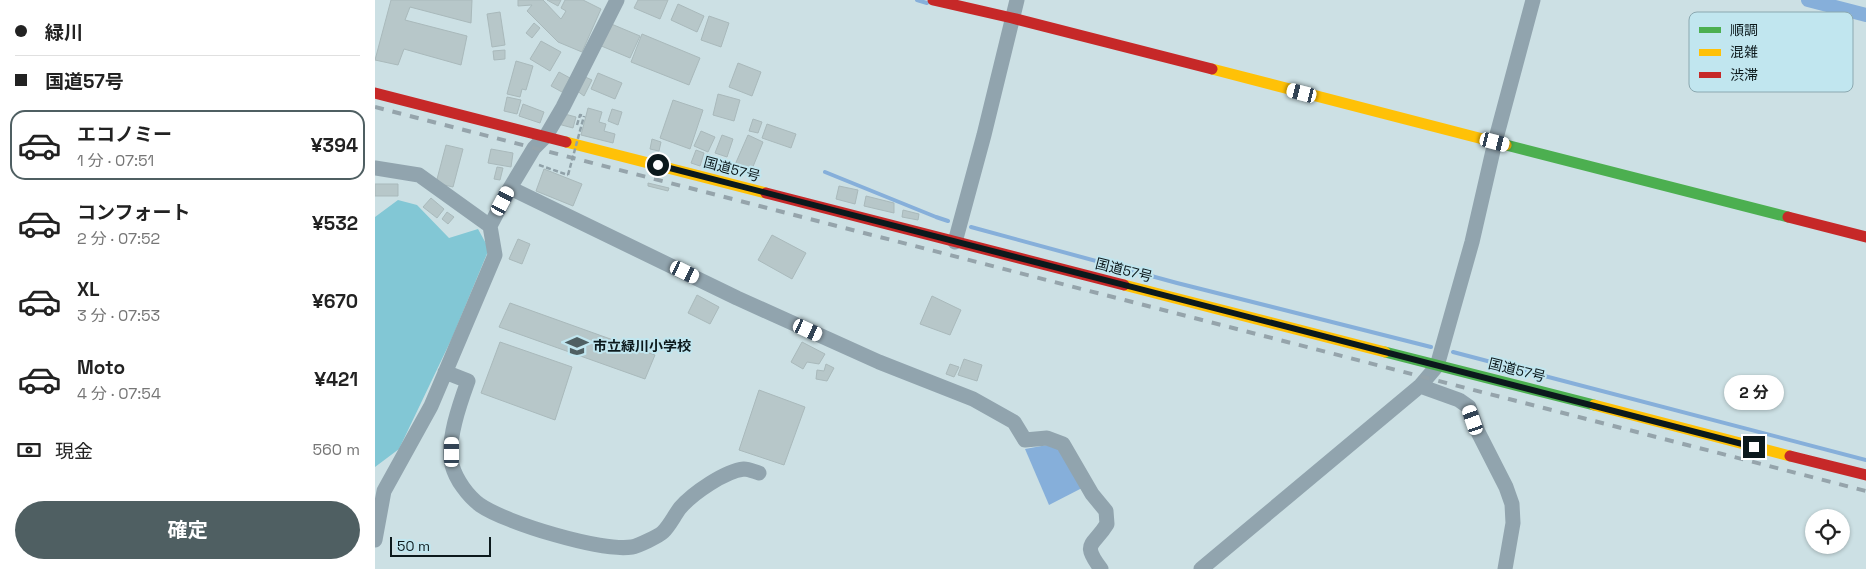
<!DOCTYPE html>
<html lang="ja">
<meta charset="utf-8">
<style>
body{margin:0;font-family:"Space Grotesk","Noto Sans JP",sans-serif;background:#f2f2f2;color:#222;height:100vh;display:flex;flex-direction:column;font-size:19px;white-space:nowrap}
*{box-sizing:border-box;margin:0}
p{font-size:16px;color:#767676}
.icon{flex:none;width:28px;height:28px;fill:none;stroke:currentColor;stroke-width:2;stroke-linecap:round;stroke-linejoin:round}
.map{position:relative;flex:1;overflow:hidden}
.panel{display:flex;flex-direction:column;background:#fff;width:375px}
.panel>*{flex:none}
.guide{display:grid;align-content:center;height:110px;padding:0 15px;background:#fff}
.tools{position:absolute;left:1430px;top:509px;display:grid;gap:10px}
.tools a{display:grid;place-items:center;width:45px;height:45px;border-radius:50%;background:#fff;box-shadow:0 1px 4px #0004;font-size:25px}
.scale{position:absolute;left:15px;bottom:12px;width:101px;box-sizing:border-box;padding-left:5px;border:2px solid #0c191c;border-top:0;font-size:14px;line-height:18px;white-space:nowrap;color:#0c191c;-webkit-text-stroke:4px #c1e6ef;paint-order:stroke}
.end{position:absolute;width:22px;height:22px;margin:-11px;border:6px solid #0c191c;background:#fff;box-shadow:0 0 0 2px #fff}
.from{border-radius:50%}
.bubble{position:absolute;height:35px;border-radius:18px;background:#fff;box-shadow:0 1px 4px #0004;font-size:16px;font-weight:700;line-height:35px;text-align:center}
.car{position:absolute;width:15px;height:30px;margin:-15px -8px;border-radius:6px;box-shadow:0 0 4px 1px #0007;background:linear-gradient(#fff 24%,#345 0 40%,#fff 0 76%,#345 0 86%,#fff 0)}
.guide b{display:flex;align-items:center;gap:18px;height:48px;font-size:19px}
.guide b+b{border-top:1px solid #e0e0e0}
.guide i{width:12px;height:12px;background:#222}
ul{padding:0;list-style:none}
li{display:flex;align-items:center;gap:15px;height:70px;margin:0 10px 8px;padding:0 5px;border:2px solid transparent;border-radius:15px}
li div{flex:1}
li b{display:block;font-size:19px}
li em{font-style:normal;font-weight:700}
li.active{border-color:#4f5f62}
li>.icon{width:45px;height:45px;stroke-width:1.5}
.pay{display:flex;align-items:center;gap:12px;height:55px;padding:0 15px;font-size:19px}
.pay p{margin-inline-start:auto}
.action{display:flex;gap:10px;margin-top:auto;padding:10px 15px}
.action a{flex:1;height:58px;border-radius:30px;background:#4f5f62;color:#fff;font-size:20px;font-weight:700;line-height:58px;text-align:center}
main{display:flex;flex:1;min-height:0}
.map>svg:first-child{display:block}
.forest{fill:#82c7d5}
.water{fill:#86afda}
.lines{fill:none;stroke-linecap:round;stroke-linejoin:round}
.stream{stroke:#86afda;stroke-width:4}
.canal{stroke:#86afda;stroke-width:14}
.building{fill:#b7c7c9;stroke:#a9b9bb}
.path{stroke:#90a1a8;stroke-width:2.5;stroke-dasharray:5 2.5;stroke-linecap:butt}
.street{stroke:#91a4ae;stroke-width:15}
.fast{stroke:#4caf50;stroke-width:11}
.slow{stroke:#ffc107;stroke-width:11}
.jam{stroke:#c62828;stroke-width:11}
.rail{stroke:#95a4ab;stroke-width:4;stroke-dasharray:9 9;stroke-linecap:butt}
.path-bridge{stroke:#90a1a8;stroke-width:2.5;stroke-dasharray:5 2.5;stroke-linecap:butt}
.route{stroke:#0c191c;stroke-width:6}
.labels{text-anchor:middle;stroke-width:4;stroke-linejoin:round;paint-order:stroke}
.street-label{font-size:14px;fill:#0c191c;stroke:#c1e6ef}
.poi-label{font-size:14px;font-weight:bold;fill:#0c191c;stroke:#c1e6ef;text-anchor:start}
.key{fill:#c1e6ef;stroke:#8ba8b0;stroke-width:1}
.key-label{font-size:14px;fill:#0c191c}
</style>
<main>
<section class="panel">
<div class="guide">
<b><i class="from"></i>緑川</b>
<b><i></i>国道57号</b>
</div>
<ul>
<li class="active"><svg class="icon" aria-label="car" viewBox="0 0 24 24"><path d="M5 17H2v-5l4-1 3-4h7l3 4 3 1v5h-3M9 17h6M6 11h13"/><circle cx="7" cy="17" r="2"/><circle cx="17" cy="17" r="2"/></svg><div><b>エコノミー</b><p>1 分 · 07:51</p></div><em>¥394</em></li>
<li><svg class="icon" aria-label="car" viewBox="0 0 24 24"><path d="M5 17H2v-5l4-1 3-4h7l3 4 3 1v5h-3M9 17h6M6 11h13"/><circle cx="7" cy="17" r="2"/><circle cx="17" cy="17" r="2"/></svg><div><b>コンフォート</b><p>2 分 · 07:52</p></div><em>¥532</em></li>
<li><svg class="icon" aria-label="car" viewBox="0 0 24 24"><path d="M5 17H2v-5l4-1 3-4h7l3 4 3 1v5h-3M9 17h6M6 11h13"/><circle cx="7" cy="17" r="2"/><circle cx="17" cy="17" r="2"/></svg><div><b>XL</b><p>3 分 · 07:53</p></div><em>¥670</em></li>
<li><svg class="icon" aria-label="car" viewBox="0 0 24 24"><path d="M5 17H2v-5l4-1 3-4h7l3 4 3 1v5h-3M9 17h6M6 11h13"/><circle cx="7" cy="17" r="2"/><circle cx="17" cy="17" r="2"/></svg><div><b>Moto</b><p>4 分 · 07:54</p></div><em>¥421</em></li>
</ul>
<div class="pay"><svg class="icon" aria-label="cash" viewBox="0 0 24 24"><path d="M3 7h18v10H3z"/><circle cx="12" cy="12" r="2"/></svg>現金<p>560 m</p></div>
<div class="action"><a>確定</a></div>
</section>
<div class="map">
<svg width="1491" height="569" viewBox="0 0 1491 569">
<rect width="100%" height="100%" fill="#cce0e4"/>
<path class="forest" d="M 23,200 L 42,205 L 74,238 L 103,229 L 114,249 L 77,338 L 24,449 L 0,467 L 0,217 Z"/>
<path class="water" d="M 672,445 L 685,447 L 707,488 L 674,505 L 650,449 Z"/>
<g class="lines">
<path class="stream" d="M 542,0 L 552,3
M 450,172 L 561,217 L 573,221
M 596,227 L 802,283 L 1056,347
M 1078,352 L 1491,460"/>
<path class="canal" d="M 1433,0 L 1491,15"/>
</g>
<path class="building" d="M 16,0 L 97,0 L 96,23 L 35,7 L 30,20 L 92,36 L 86,65 L 29,49 L 23,65 L 0,60 Z
M 143,0 L 168,0 L 186,19 L 191,11 L 186,8 L 190,0 L 208,0 L 226,9 L 207,52 L 183,42 L 152,11 L 157,5 L 143,6 Z
M 172,0 L 186,0 L 183,6 Z
M 263,0 L 293,0 L 285,19 L 259,8 Z
M 303,4 L 329,16 L 322,32 L 296,20 Z
M 125,12 L 130,45 L 117,47 L 112,14 Z
M 334,16 L 354,23 L 346,47 L 326,40 Z
M 159,23 L 165,28 L 157,38 L 151,33 Z
M 234,23 L 265,36 L 255,58 L 224,45 Z
M 267,34 L 325,58 L 314,85 L 256,62 Z
M 166,41 L 186,52 L 175,71 L 155,59 Z
M 130,50 L 130,59 L 119,60 L 118,51 Z
M 141,61 L 158,66 L 151,90 L 147,89 L 145,97 L 132,94 Z
M 363,63 L 386,72 L 377,96 L 354,87 Z
M 184,72 L 195,78 L 187,92 L 176,86 Z
M 223,73 L 247,83 L 240,99 L 216,89 Z
M 208,76 L 217,80 L 209,96 L 201,90 Z
M 343,94 L 365,100 L 359,121 L 338,115 Z
M 132,97 L 146,100 L 142,114 L 129,111 Z
M 298,100 L 328,110 L 315,149 L 285,138 Z
M 148,104 L 169,112 L 165,123 L 144,116 Z
M 213,108 L 227,112 L 224,122 L 231,124 L 229,131 L 240,134 L 238,143 L 206,135 Z
M 237,109 L 247,112 L 243,125 L 233,121 Z
M 186,113 L 201,117 L 198,128 L 183,124 Z
M 378,119 L 387,122 L 383,133 L 374,131 Z
M 392,124 L 421,134 L 416,148 L 387,138 Z
M 326,131 L 340,137 L 333,152 L 319,146 Z
M 347,135 L 358,139 L 352,157 L 340,153 Z
M 373,135 L 388,142 L 375,174 L 359,167 Z
M 277,139 L 286,142 L 284,151 L 275,149 Z
M 71,145 L 88,149 L 78,187 L 61,183 Z
M 116,149 L 138,153 L 136,167 L 113,163 Z
M 321,150 L 329,153 L 325,166 L 316,163 Z
M 122,167 L 128,168 L 125,180 L 119,179 Z
M 169,169 L 207,184 L 198,206 L 161,191 Z
M 273,183 L 294,188 L 293,191 L 273,186 Z
M 0,184 L 23,184 L 23,196 L 0,196 Z
M 464,186 L 483,190 L 480,204 L 461,199 Z
M 491,196 L 519,203 L 519,213 L 489,206 Z
M 56,198 L 69,209 L 62,218 L 48,207 Z
M 528,210 L 544,214 L 543,220 L 527,217 Z
M 72,212 L 79,217 L 73,224 L 67,219 Z
M 397,235 L 431,253 L 417,279 L 383,260 Z
M 143,239 L 155,244 L 147,264 L 134,259 Z
M 322,295 L 344,307 L 335,324 L 313,313 Z
M 557,296 L 586,310 L 575,335 L 545,324 Z
M 135,303 L 280,355 L 270,379 L 124,327 Z
M 125,342 L 197,367 L 180,420 L 106,393 Z
M 427,342 L 450,354 L 444,364 L 432,362 L 428,369 L 416,362 Z
M 589,359 L 607,365 L 602,381 L 583,375 Z
M 451,364 L 459,368 L 452,381 L 441,379 L 442,370 L 449,371 Z
M 575,364 L 584,367 L 579,377 L 571,374 Z
M 384,390 L 430,407 L 409,465 L 364,450 Z"/>
<g class="lines">
<path class="path" d="M 202,125 L 205,115 L 209,116
M 164,165 L 193,175"/>
<path class="street" d="M 0,168 L 44,175 L 115,226
M 135,188 L 362,298 L 504,362 L 598,399 L 639,422 L 650,440 L 672,438 L 688,444 L 717,494 L 731,511 L 732,524 C 718,547 706,542 726,569
M 580,242 L 609,135 L 642,0
M 70,372 L 93,381 C 85,403 71,442 77,465 C 81,480 93,496 105,505 C 131,523 227,552 257,547 C 263,546 284,536 288,532 C 295,525 299,516 305,508 C 318,493 350,471 369,469 C 374,469 380,472 384,473
M 1045,386 L 1084,400 L 1094,407 L 1103,432 L 1131,487 L 1137,504 L 1138,523 L 1130,569
M 0,540 L 9,491 L 56,406 L 120,255 L 115,226 L 135,188 L 159,148 L 171,136 L 188,107 L 242,0
M 826,569 L 1045,386 L 1062,366 L 1097,242 L 1120,142 L 1158,0"/>
<path class="fast" d="M 1131,145 L 1413,217
M 1010,352 L 1219,405"/>
<path class="slow" d="M 837,69 L 1131,145
M 191,142 L 391,193
M 749,285 L 1010,352
M 1219,405 L 1415,456"/>
<path class="jam" d="M 558,0 L 637,18 L 837,69
M 0,93 L 191,142
M 391,193 L 749,285
M 1413,217 L 1491,237
M 1415,456 L 1491,475"/>
<path class="rail" d="M 0,107 L 1491,491"/>
<path class="path-bridge" d="M 193,175 L 209,116"/>
</g>
<g class="lines">
<path class="route" d="M 283,165 L 1379,447"/>
</g>
<defs>
<symbol id="school-bare" viewBox="-9 -9 18 18"><path d="M0-5L7-2L0 1L-7-2ZM-4 1L0 2.5L4 1V4Q0 6-4 4Z" fill="#4f5f62" stroke="#c1e6ef" stroke-width="2.5" paint-order="stroke"/></symbol>
</defs>
<g fill-rule="evenodd">
<use href="#school-bare" x="186" y="330" width="32" height="32"/>
</g>
<g class="labels">
<g class="street-label">
<text transform="translate(357 169) rotate(15)" y="5">国道57号</text>
<text transform="translate(749 270) rotate(14)" y="5">国道57号</text>
<text transform="translate(1142 370) rotate(14)" y="5">国道57号</text>
</g>
<g class="poi-label">
<text x="218" y="351">市立緑川小学校</text>
</g>
</g>
<rect x="1314" y="12" width="164" height="80" rx="8" class="key"/>
<rect x="1324" y="27" width="22" height="6" fill="#4caf50"/>
<rect x="1324" y="49" width="22" height="7" fill="#ffc107"/>
<rect x="1324" y="72" width="22" height="6" fill="#c62828"/>
<g class="key-label">
<text x="1355" y="35">順調</text>
<text x="1355" y="57">混雑</text>
<text x="1355" y="80">渋滞</text>
</g>
</svg>
<div class="tools">
<a><svg class="icon" aria-label="locate" viewBox="0 0 24 24"><circle cx="12" cy="12" r="6"/><path d="M12 2v4M12 18v4M2 12h4M18 12h4"/></svg></a>
</div>
<div class="scale">50 m</div>
<i class="end from" style="left:283px;top:165px"></i>
<i class="end" style="left:1379px;top:447px"></i>
<div class="bubble" style="left:1349px;top:375px;width:60px">2 分</div>
<i class="car" style="left:927px;top:93px;rotate:284deg"></i>
<i class="car" style="left:1120px;top:142px;rotate:104deg"></i>
<i class="car" style="left:128px;top:201px;rotate:28deg"></i>
<i class="car" style="left:310px;top:272px;rotate:116deg"></i>
<i class="car" style="left:433px;top:330px;rotate:115deg"></i>
<i class="car" style="left:1098px;top:420px;rotate:341deg"></i>
<i class="car" style="left:77px;top:452px;rotate:0deg"></i>
</div>
</main>
